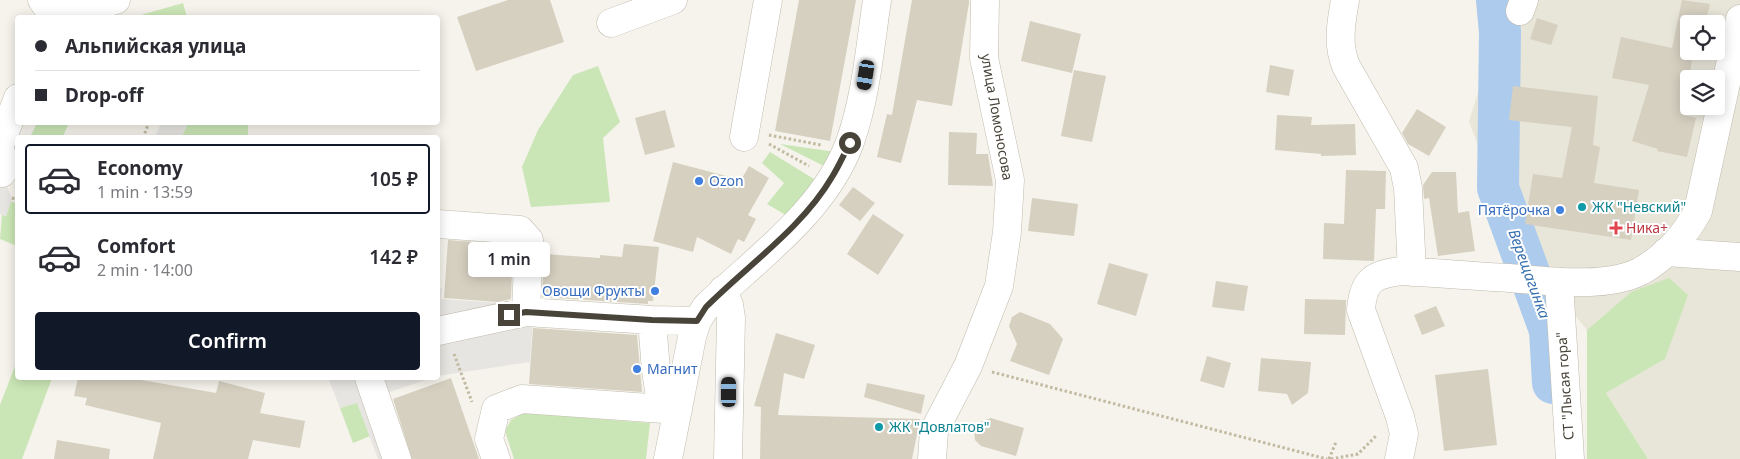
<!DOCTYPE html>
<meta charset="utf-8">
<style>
body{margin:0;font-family:"Noto Sans",sans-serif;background:#f2f2f3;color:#2b2b33;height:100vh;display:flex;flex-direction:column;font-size:19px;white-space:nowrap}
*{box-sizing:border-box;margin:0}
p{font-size:16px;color:#7c7c81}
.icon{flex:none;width:28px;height:28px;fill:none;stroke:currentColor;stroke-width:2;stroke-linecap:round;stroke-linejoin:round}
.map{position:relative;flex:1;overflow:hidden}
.panel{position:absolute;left:15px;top:135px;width:425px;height:245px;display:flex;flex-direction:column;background:#fff;border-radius:5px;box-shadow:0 2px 12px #0003}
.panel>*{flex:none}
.guide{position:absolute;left:15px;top:15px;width:425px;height:110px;border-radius:5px;box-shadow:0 2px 12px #0003;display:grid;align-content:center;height:110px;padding:0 20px;background:#fff}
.controls{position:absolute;left:1680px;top:15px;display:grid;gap:10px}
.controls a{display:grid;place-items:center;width:45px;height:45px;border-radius:5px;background:#fff;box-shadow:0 2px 12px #0003;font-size:25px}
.end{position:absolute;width:22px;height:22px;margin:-11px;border:6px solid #494439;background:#fff;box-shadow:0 0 0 2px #fff}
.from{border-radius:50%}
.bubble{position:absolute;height:35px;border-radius:5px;background:#fff;box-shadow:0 2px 12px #0003;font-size:16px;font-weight:600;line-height:35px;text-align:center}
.car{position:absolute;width:15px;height:30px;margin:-15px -8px;border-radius:6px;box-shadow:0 0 4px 1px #0007;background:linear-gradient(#222 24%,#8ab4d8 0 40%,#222 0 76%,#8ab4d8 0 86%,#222 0)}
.guide b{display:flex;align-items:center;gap:18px;height:48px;font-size:19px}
.guide b+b{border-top:1px solid #e1e1e2}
.guide i{width:12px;height:12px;background:#2b2b33}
ul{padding:9px 0 0;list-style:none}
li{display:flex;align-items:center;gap:15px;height:70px;margin:0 10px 8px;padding:0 10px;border:2px solid transparent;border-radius:5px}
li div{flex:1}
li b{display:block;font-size:19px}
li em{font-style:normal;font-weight:600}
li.selected{border-color:#111827}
li>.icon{width:45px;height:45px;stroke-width:1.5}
.button{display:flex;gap:10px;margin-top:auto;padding:10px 20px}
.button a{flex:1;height:58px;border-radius:5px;background:#111827;color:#fff;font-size:20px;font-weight:600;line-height:58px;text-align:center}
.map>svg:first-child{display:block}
.residential{fill:#e8e5d9;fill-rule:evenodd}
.green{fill:#cbe6b6}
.parking{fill:#e7e5e2}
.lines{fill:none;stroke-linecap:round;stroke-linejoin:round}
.river{stroke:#accbed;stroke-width:42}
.building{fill:#d6d0c1}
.minor-casing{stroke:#c0bbae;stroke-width:29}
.path{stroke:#c1b9a0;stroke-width:3;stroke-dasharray:2.5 2.5;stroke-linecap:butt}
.minor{stroke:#fff;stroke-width:28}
.route{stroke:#494439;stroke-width:6}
.shop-dot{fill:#3f7fe0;stroke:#fff;stroke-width:2}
.culture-dot{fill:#0f9aa8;stroke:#fff;stroke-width:2}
.health-dot{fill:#e0444e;stroke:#fff;stroke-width:2}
.labels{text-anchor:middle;stroke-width:4;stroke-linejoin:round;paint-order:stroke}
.street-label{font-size:14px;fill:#494439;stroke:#fff}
.shop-label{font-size:14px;fill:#366cbe;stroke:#fff;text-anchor:start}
.culture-label{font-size:14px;fill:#0d838f;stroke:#fff;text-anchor:start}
.health-label{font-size:14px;fill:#be3a42;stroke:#fff;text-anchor:start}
.water-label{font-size:15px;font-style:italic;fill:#3770af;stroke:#fff}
</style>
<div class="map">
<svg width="1740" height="459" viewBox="0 0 1740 459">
<rect width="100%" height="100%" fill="#f5f3eb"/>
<path class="residential" d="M 1515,0 L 1740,0 L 1740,459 L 1648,459 L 1606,393 L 1665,359 L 1631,292 L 1587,330 L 1511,237 L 1469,121 L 1485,71 ZM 1689,24 L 1716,24 L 1716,51 L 1689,51 ZM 1689,79 L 1716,79 L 1716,106 L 1689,106 Z"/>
<path class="green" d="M 183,3 L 187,17 L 134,17 Z
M 598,66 L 620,122 L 603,138 L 610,202 L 531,207 L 522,167 L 538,130 L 573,75 Z
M 37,123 L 37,122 L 69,123 L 63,136 L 65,137 L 30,137 Z
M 188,123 L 248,123 L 248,137 L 181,138 Z
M 846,141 L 824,166 L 780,144 L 836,152 Z
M 770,152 L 822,184 L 789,217 L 767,204 L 784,183 L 762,163 Z
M 11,201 L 17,204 L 17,246 L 0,239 L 2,215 L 6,216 Z
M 1669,278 L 1688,295 L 1665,359 L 1606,393 L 1648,459 L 1587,459 L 1587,330 L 1631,292 Z
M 17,361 L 18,378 L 52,378 L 22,459 L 0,459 L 0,405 Z
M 357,402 L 370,436 L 353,443 L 340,408 Z
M 524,413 L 650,423 L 646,459 L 514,459 L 505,431 L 511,420 Z"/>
<path class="parking" d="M 161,123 L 161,122 L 188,123 L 181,137 L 155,137 Z
M 0,173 L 10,176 L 7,187 L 12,198 L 6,216 L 0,214 Z
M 438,288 L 442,288 L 441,299 L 534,305 L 530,362 L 438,376 Z
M 328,378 L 432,378 L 380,395 L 402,459 L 378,459 L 357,403 L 340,408 Z"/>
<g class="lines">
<path class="river" d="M 1497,0 L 1500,32 L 1498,188 L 1550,330 L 1553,383"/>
</g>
<path class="building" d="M 508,0 L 550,0 L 564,42 L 476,71 L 457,17 Z
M 799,0 L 856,0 L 830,141 L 775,131 Z
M 912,0 L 969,0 L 969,3 L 952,106 L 917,100 L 901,163 L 877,157 L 887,114 L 892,115 Z
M 1682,0 L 1710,4 L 1705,24 L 1689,24 L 1689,59 L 1692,60 L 1683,115 L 1696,118 L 1687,157 L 1657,151 L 1658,149 L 1632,141 L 1649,85 L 1612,78 L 1621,37 L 1672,48 Z
M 1537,18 L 1558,25 L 1551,45 L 1530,39 Z
M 1030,21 L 1081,34 L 1072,73 L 1021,61 Z
M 1270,65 L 1294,70 L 1289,96 L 1266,92 Z
M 1074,70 L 1106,76 L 1092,142 L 1061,136 Z
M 1513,86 L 1598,96 L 1593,145 L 1600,147 L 1594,183 L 1639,190 L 1631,240 L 1525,224 L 1533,174 L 1562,178 L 1572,127 L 1509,120 Z
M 1417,109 L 1446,127 L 1429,156 L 1408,144 L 1402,133 Z
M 665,110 L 675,147 L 645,155 L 635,118 Z
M 1277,115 L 1312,117 L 1311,125 L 1355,124 L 1356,155 L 1321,156 L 1321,154 L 1275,150 Z
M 949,132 L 977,133 L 976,154 L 988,154 L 993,186 L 948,185 Z
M 673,162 L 741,180 L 749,166 L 769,178 L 748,215 L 756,219 L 744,242 L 738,239 L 731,254 L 697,237 L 693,252 L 653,241 Z
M 1346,170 L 1386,171 L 1385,209 L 1376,209 L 1374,261 L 1323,259 L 1324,223 L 1344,224 Z
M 1432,172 L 1456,172 L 1458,213 L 1469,211 L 1475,251 L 1438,256 L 1429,198 L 1424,199 L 1423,185 Z
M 853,187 L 875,203 L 860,221 L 839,205 Z
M 1032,198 L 1078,204 L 1074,236 L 1028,231 Z
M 873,214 L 904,235 L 878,275 L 847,254 Z
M 448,240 L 513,245 L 511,299 L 498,302 L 444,298 Z
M 624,244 L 659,247 L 653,301 L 648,301 L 648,304 L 542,297 L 544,254 L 600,258 L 600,255 L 622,257 Z
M 1109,263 L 1148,274 L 1136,316 L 1097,304 Z
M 1216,281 L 1248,286 L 1244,311 L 1212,307 Z
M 1305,299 L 1346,300 L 1345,335 L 1304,334 Z
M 1436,306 L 1445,326 L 1422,335 L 1414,315 Z
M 1020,312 L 1050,324 L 1063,339 L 1049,375 L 1010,361 L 1017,344 L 1009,326 L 1012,317 Z
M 533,328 L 637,335 L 642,392 L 529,384 Z
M 776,333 L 815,345 L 804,379 L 784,373 L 778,415 L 920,419 L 912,459 L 760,459 L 761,407 L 754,406 Z
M 1207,356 L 1231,363 L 1224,388 L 1200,381 Z
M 1261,358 L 1311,362 L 1308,393 L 1292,405 L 1287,394 L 1258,391 Z
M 1488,369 L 1497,445 L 1444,451 L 1435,375 Z
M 78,378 L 130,378 L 216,393 L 219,381 L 265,393 L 260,413 L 305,421 L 300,448 L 253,440 L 248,459 L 153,459 L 161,423 L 85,405 L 87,398 L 74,396 Z
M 451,378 L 479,459 L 412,459 L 393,399 Z
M 867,383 L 925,395 L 921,414 L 864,397 Z
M 991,418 L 1024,428 L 1016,456 L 981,446 L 975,440 L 974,428 L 980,422 Z
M 57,440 L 110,449 L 109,459 L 54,459 Z"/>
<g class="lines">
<defs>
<path id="minor" d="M 42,0 L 50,11 L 78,10 L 116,0
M 1345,0 C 1341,24 1337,44 1346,66 L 1404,168 L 1408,188 L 1412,272
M 1520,11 L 1524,0
M 611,23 L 673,0
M 744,137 L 768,0
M 0,145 L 18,98
M 0,149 L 4,162 L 2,173
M 438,224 L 520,230 L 529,240 L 526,312
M 1666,252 L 1740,257
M 1559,283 L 1570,459
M 723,290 L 729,305 L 731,318 L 728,459
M 652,320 L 656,371 L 662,409
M 438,331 L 526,312 L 652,320 L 697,321
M 369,378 L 397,459
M 496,459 L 489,439 L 496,409 L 522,399 L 678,410
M 668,459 L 692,337 L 697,321 L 706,307 C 757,258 825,211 850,142 C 866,97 870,47 877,0
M 932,459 L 934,431 L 968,366 L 999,286 L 1007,232 L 1010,180 L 984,58 L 985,0
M 1399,459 L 1404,434 L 1400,417 L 1361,310 C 1363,280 1374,274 1402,271 C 1437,273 1473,276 1509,278 C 1546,281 1607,289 1641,271 C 1667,256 1684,237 1698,211 L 1740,19"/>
</defs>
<use href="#minor" class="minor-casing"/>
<path class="path" d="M 769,135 L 821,145
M 143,138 L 149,122
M 769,144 L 809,166
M 12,198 L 18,200
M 454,354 L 472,402
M 992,372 L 1327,459
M 1329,459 L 1336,442
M 1331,459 L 1358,454 L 1376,436"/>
<use href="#minor" class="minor"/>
</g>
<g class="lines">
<path class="route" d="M 509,315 L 526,312 L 652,320 L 697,321 L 706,307 C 747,266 803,227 832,177 C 839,166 844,154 850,143"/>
</g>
<g class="shop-dot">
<circle cx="699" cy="181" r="5"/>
<circle cx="1560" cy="210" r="5"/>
<circle cx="655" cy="291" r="5"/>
<circle cx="637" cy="369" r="5"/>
</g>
<g class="culture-dot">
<circle cx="1582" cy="207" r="5"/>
<circle cx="879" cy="427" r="5"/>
</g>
<path class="health-dot" d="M1613.5 220.5h5v5h5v5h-5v5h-5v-5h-5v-5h5z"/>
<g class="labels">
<g class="street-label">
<text transform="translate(997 117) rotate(80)" y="5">улица Ломоносова</text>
<text transform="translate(1565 386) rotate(-94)" y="5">СТ "Лысая гора"</text>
</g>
<g class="shop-label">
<text x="709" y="186">Ozon</text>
<text x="1550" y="215" text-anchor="end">Пятёрочка</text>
<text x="645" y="296" text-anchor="end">Овощи Фрукты</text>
<text x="647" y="374">Магнит</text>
</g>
<g class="culture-label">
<text x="1592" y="212">ЖК "Невский"</text>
<text x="889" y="432">ЖК "Довлатов"</text>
</g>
<g class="health-label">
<text x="1626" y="233">Ника+</text>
</g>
<g class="water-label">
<text transform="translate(1529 274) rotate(70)" y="5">Верещагинка</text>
</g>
</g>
</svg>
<div class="controls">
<a><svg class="icon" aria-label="locate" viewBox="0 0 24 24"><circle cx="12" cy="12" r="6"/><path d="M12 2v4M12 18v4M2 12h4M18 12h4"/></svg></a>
<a><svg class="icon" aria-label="layers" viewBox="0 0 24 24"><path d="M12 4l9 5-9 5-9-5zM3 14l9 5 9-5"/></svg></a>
</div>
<i class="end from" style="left:850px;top:143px"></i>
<i class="end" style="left:509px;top:315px"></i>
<div class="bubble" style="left:468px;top:242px;width:82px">1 min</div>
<i class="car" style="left:866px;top:75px;rotate:189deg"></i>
<i class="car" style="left:729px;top:392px;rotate:0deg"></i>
<div class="guide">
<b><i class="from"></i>Альпийская улица</b>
<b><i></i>Drop-off</b>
</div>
<section class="panel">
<ul>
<li class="selected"><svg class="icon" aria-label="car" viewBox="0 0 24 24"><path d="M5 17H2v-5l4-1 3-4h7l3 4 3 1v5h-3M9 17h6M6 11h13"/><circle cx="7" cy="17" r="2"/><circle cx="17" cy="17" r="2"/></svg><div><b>Economy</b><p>1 min · 13:59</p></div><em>105 ₽</em></li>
<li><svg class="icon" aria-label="car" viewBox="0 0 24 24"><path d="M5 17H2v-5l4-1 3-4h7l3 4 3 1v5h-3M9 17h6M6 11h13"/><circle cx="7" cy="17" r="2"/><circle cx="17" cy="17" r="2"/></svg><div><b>Comfort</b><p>2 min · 14:00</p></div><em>142 ₽</em></li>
</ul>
<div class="button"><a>Confirm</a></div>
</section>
</div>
